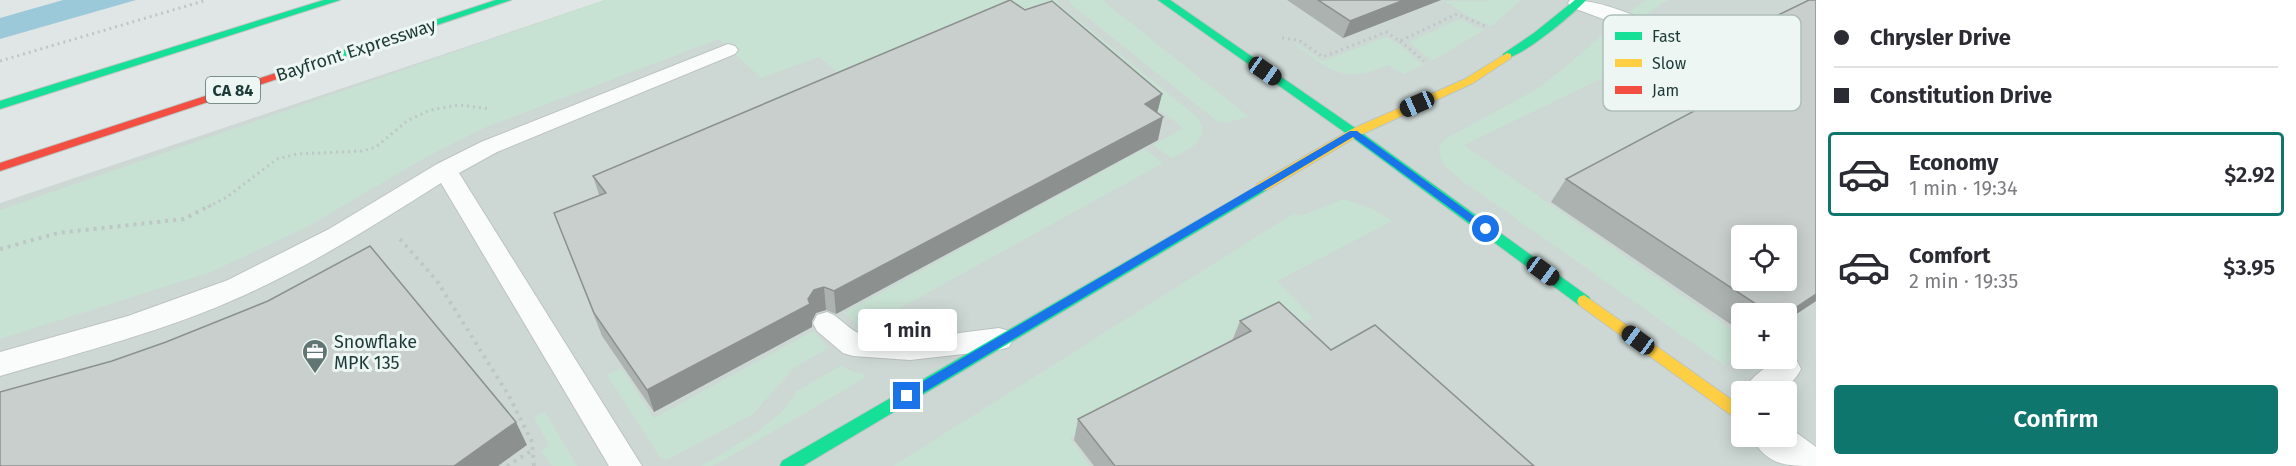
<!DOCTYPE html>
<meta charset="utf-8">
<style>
body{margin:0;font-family:"Fira Sans",sans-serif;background:#f7f7f7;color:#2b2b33;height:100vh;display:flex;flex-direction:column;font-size:22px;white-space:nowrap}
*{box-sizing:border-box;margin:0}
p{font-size:20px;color:#7c7c81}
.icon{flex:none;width:33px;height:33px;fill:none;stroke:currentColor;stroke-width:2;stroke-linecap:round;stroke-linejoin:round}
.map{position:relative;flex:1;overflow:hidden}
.side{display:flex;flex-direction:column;background:#fff;width:480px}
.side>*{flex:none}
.hud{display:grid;align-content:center;height:132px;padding:0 18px;background:#fff}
.fabs{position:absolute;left:1731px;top:225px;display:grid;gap:12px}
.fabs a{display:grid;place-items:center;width:66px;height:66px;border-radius:6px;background:#fff;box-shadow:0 3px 15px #0003;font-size:30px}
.end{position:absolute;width:27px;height:27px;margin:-14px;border:8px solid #1a73e8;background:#fff;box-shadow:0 0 0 3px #fff}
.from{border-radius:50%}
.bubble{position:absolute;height:42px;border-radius:6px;background:#fff;box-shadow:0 3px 15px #0003;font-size:20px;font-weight:600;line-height:42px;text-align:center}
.car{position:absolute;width:18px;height:36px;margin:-18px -9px;border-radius:8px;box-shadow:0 0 4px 2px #0007;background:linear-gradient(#222 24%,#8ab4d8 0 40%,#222 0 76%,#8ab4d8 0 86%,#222 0)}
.hud b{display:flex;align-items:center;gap:21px;height:57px;font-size:22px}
.hud b+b{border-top:2px solid #e1e1e2}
.hud i{width:15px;height:15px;background:#2b2b33}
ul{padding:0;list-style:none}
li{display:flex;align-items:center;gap:18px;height:84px;margin:0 12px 9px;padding:0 6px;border:3px solid transparent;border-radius:6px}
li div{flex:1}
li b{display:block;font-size:22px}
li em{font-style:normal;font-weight:600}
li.selected{border-color:#0f766e}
li>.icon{width:54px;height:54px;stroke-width:1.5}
.button{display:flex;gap:12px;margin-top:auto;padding:12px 18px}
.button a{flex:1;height:69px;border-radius:6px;background:#0f766e;color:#fff;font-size:24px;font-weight:600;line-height:69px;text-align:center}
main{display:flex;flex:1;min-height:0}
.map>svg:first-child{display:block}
.built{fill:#cdd8d5;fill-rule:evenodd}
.green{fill:#c7e1d3}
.water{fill:#9cc9d9}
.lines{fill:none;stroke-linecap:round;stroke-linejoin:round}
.lane-casing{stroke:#bdc3c2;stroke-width:2}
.street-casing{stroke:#bdc3c2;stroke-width:2}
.fast-casing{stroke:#bcc4c2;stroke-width:2}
.slow-casing{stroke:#bcc4c2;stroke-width:2}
.jam-casing{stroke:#bcc4c2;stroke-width:2}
.path-far1{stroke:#bec7c6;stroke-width:3;stroke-dasharray:2 4;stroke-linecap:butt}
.path{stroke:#bec7c6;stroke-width:4;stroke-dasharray:3 5;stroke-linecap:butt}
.lane{fill:#fafbfb;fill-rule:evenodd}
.street{fill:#fafbfb;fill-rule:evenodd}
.fast{fill:#16e098;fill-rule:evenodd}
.slow{fill:#ffcf43;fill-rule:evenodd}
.jam{fill:#f24e42;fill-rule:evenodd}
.wall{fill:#acb2b0}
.shaded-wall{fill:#8c9190}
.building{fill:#c8cfcd;stroke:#8c9190;stroke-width:1.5;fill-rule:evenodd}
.route{fill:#1a73e8}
.labels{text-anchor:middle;stroke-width:6;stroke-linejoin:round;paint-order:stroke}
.shield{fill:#edf6f3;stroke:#5b726f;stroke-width:1.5}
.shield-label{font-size:16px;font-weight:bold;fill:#1d3a36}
.street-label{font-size:18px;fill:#1d3a36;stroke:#edf6f3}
.poi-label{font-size:18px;fill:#1d3a36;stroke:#edf6f3;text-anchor:start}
.key{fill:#edf6f3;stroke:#afbeba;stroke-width:1.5}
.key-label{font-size:16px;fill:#1d3a36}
</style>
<main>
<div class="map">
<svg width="1816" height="466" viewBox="0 0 1816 466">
<rect width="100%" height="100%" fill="#e0e6e5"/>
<path class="built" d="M 605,0 L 1816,0 L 1816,466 L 0,466 L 0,203 ZM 1742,236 L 1786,236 L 1786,280 L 1742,280 ZM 1742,314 L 1786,314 L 1786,358 L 1742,358 ZM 1742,392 L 1786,392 L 1786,436 L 1742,436 Z"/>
<path class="green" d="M 604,0 L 1057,0 L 1061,6 L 1198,118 L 1203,129 C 1200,146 1185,151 1172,158 L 1153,145 L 1182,129 L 1182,127 L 1160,110 L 1153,113 L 850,83 L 819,57 L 761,78 L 719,39 L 486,127 L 428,156 L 307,227 L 211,272 L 0,339 L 0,210 Z
M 1069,0 L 1102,0 L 1248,116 L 1227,123 L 1218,122 L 1073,6 Z
M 1522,0 L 1491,26 L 1468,16 L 1445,1 Z
M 1646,0 L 1668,0 L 1647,14 L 1665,24 L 1668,28 L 1659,29 L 1631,18 L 1628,13 Z
M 1459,19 L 1484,30 L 1432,61 L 1409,42 Z
M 1603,34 L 1612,34 L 1677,70 L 1677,75 L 1667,73 L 1642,59 L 1464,145 L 1741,336 L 1741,353 L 1724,365 L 1468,185 C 1453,173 1439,167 1439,146 L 1445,139 L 1537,89 L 1576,58 Z
M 1386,37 L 1399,44 L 1423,65 L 1403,74 L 1388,65 C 1344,85 1329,70 1294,44 L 1296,43 L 1323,61 Z
M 1144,149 L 1163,163 L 862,329 L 844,313 Z
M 1343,199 L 1373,209 L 1392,221 L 1277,281 L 1313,318 L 1285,332 L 1269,319 L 1226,342 L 1233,352 L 1070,438 L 1090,466 L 893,466 L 1294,213 L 1301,216 Z
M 813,331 L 828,348 L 794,368 L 753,414 L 667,460 L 661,459 L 607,375 L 621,368 L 654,418 Z
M 842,365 L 851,371 L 864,374 L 865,378 L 724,460 L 712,466 L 702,466 L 756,433 L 784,410 L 797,391 Z
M 545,412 L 577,466 L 552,466 L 541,451 L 549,446 L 534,417 Z"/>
<path class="water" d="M 63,0 L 136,0 L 0,39 L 0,18 Z"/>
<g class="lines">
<defs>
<path id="lane" d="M 1570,0 C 1623,0 1691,45 1737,70 L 1740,75 L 1737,80 L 1729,82 L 1721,80 L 1635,31 L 1571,7 L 1568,3 Z
M 728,44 L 735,46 L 738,50 L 735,54 L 497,152 L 459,173 L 642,466 L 609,466 L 441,183 C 378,223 315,263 247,294 C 168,330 83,352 0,376 L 0,352 L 128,316 L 228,280 L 329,229 L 437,164 L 481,142 Z
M 827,312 C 840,316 850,332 862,334 C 907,343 955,333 999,328 L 1009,331 L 1013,339 L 1009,347 L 999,350 L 910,360 L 853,356 L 843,353 L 817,331 L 813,323 L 817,315 Z
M 1787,357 L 1797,361 L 1801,369 C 1788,395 1768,392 1743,392 C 1750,376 1772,362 1787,357 Z"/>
<path id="street" d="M 1786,425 L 1816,447 L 1816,466 C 1785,466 1767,466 1751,436 L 1786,436 Z"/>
<path id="fast" d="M 324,0 L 340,0 L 0,109 L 0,101 Z
M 496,0 L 511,0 L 283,77 L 279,78 L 273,75 L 275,73 Z
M 1158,0 L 1170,0 L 1358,130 L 1589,297 L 1591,301 L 1589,305 L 1579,305 L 1350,136 Z
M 1575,0 L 1586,0 C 1575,13 1518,61 1503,58 L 1503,54 L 1534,33 Z
M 1262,183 L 1268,187 L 1267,190 L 803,466 L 780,466 L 782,461 Z"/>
<path id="slow" d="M 1507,53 L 1511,54 L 1511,58 L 1473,83 L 1358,136 L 1267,190 L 1262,191 L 1256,187 L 1257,184 L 1350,130 L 1465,79 Z
M 1584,295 L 1742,407 L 1742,423 L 1579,305 L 1577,301 L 1579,297 Z"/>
<path id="jam" d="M 279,72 L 285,75 L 283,77 L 0,171 L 0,163 Z"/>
</defs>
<use href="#lane" class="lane-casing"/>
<use href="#street" class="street-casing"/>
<use href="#fast" class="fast-casing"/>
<use href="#slow" class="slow-casing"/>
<use href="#jam" class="jam-casing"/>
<path class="path-far1" d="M 1282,38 L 1299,40 L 1323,57 L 1386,32 L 1400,41 L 1457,14 L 1485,26
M 1400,41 L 1424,61
M 0,61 L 207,0
M 208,207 L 227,197 L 277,159 L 297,154 L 362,151 L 376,147 L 407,121 L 430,110 L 459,105 L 491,109"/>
<path class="path" d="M 400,239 L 437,281 L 509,396 L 532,442 L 534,466
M 0,249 L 58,233 L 184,219 L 211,205
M 507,466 L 531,451"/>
<use href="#lane" class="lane"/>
<use href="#street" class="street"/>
<use href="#fast" class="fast"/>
<use href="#slow" class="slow"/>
<use href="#jam" class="jam"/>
</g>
<path class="wall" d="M 1287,0 L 1441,0 L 1343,38 Z
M 1816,0 L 1816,301 L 1786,321 L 1786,314 L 1742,314 L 1742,332 L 1551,202 L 1566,179 L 1760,76 L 1723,57 L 1739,34 Z
M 1162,94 L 1157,113 L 1158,140 L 836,314 L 826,310 L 816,313 L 812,321 L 812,327 L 654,412 L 602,336 L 554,213 L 599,195 L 593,176 Z
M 1240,321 L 1331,350 L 1534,466 L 1094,466 L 1074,440 L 1078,419 L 1232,341 Z"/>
<path class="shaded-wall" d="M 1404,0 L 1441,0 L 1343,38 L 1350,21 Z
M 1162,94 L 1156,117 L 1145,104 Z
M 1163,117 L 1158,140 L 836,314 L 834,291 Z
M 824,287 L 826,310 L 816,313 L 812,321 L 812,327 L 654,412 L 647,390 L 808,299 L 814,290 Z
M 1816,294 L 1816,301 L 1786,321 L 1786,314 Z
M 516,422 L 527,445 L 498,466 L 454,466 Z"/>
<path class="building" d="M 1010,0 L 1025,10 L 1052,1 L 1162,94 L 1145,104 L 1163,117 L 834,291 L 824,287 L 814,290 L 808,299 L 810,304 L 647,390 L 594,313 L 554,213 L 606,193 L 593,176 Z
M 1318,0 L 1404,0 L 1350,21 Z
M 1809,0 L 1816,0 L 1816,294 L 1786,314 L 1771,314 L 1566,179 L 1790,60 L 1739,34 ZM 1742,236 L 1786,236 L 1786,280 L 1742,280 Z
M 370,246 L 516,422 L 454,466 L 0,466 L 0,392 L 112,361 L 166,342 L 268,301 Z
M 1279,302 L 1331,350 L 1375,325 L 1534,466 L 1115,466 L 1078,419 L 1251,331 L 1240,321 Z"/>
<path class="route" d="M 1350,131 L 1357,131 L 1489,227 L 1489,232 L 1483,232 L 1353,137 L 911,400 L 903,400 L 903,393 Z"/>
<defs>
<symbol id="office-pin" viewBox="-11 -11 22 30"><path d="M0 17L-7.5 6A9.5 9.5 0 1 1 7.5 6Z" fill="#617673" stroke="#edf6f3"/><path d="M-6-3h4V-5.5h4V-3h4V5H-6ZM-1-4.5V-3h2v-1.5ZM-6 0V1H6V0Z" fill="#fff"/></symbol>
</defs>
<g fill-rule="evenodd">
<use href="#office-pin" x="300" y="337" width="30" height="40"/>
</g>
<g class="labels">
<rect class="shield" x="206" y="77" width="54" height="26" rx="4.5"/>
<g class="shield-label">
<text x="233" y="96">CA 84</text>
</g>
<g class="street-label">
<text transform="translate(356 50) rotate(-18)" y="6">Bayfront Expressway</text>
</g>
<g class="poi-label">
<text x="334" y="348">Snowflake<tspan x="334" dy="21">MPK 135</tspan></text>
</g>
</g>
<rect x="1603" y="15" width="198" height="96" rx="9" class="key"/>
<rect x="1615" y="32" width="27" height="8" fill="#16e098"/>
<rect x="1615" y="59" width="27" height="8" fill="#ffcf43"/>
<rect x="1615" y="86" width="27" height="8" fill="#f24e42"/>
<g class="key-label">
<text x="1652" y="42">Fast</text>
<text x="1652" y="69">Slow</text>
<text x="1652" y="96">Jam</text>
</g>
</svg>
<div class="fabs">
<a><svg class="icon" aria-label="locate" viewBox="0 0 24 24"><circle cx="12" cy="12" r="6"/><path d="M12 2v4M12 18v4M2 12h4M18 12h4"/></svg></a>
<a>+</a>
<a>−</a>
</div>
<i class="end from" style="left:1486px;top:229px"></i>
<i class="end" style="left:907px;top:396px"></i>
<div class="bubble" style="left:858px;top:309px;width:99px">1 min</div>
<i class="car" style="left:1265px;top:71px;rotate:125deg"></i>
<i class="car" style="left:1417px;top:104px;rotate:246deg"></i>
<i class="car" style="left:1543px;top:271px;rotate:126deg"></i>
<i class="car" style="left:1638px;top:340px;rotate:306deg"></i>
</div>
<section class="side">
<div class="hud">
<b><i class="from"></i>Chrysler Drive</b>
<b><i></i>Constitution Drive</b>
</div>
<ul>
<li class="selected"><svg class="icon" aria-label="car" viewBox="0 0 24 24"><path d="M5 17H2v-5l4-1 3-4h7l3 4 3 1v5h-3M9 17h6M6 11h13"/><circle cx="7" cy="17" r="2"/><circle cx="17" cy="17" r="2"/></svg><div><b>Economy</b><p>1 min · 19:34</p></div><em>$2.92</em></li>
<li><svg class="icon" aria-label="car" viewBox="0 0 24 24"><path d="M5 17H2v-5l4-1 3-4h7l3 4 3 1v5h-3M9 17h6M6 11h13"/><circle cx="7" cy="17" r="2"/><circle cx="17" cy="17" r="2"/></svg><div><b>Comfort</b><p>2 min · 19:35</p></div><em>$3.95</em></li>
</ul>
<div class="button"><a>Confirm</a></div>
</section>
</main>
